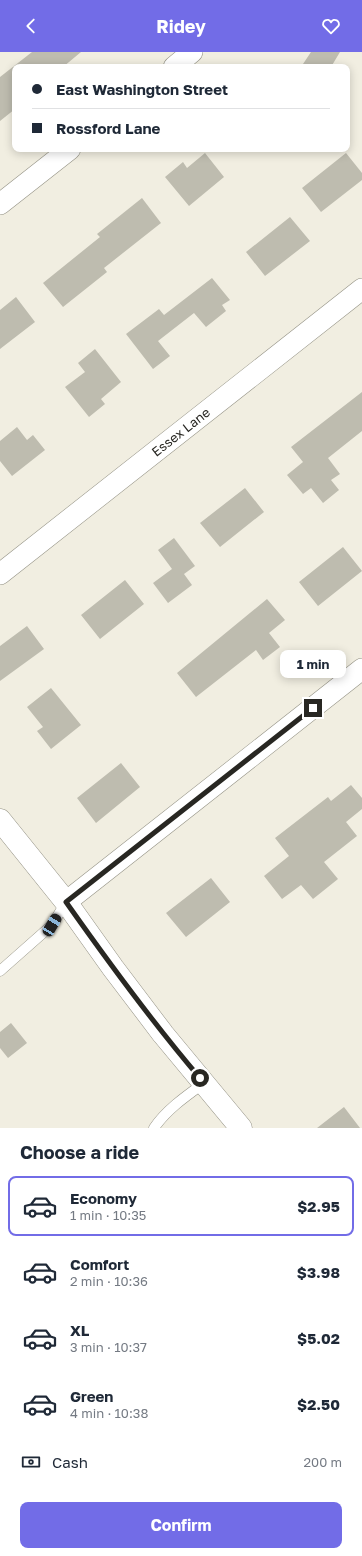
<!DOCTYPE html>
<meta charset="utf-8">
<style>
body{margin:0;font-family:"Golos Text",sans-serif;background:#f2f2f3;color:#1f2937;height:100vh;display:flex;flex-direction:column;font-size:15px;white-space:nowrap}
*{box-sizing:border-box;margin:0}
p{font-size:13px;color:#747a83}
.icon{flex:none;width:22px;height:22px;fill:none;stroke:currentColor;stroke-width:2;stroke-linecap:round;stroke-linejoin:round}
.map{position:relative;height:1076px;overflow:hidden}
.side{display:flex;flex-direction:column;background:#fff;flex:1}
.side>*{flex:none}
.top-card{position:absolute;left:12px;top:12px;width:338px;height:88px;border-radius:8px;box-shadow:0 2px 10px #0003;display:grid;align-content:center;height:88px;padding:0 20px;background:#fff}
.end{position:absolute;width:18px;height:18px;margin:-9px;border:5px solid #282722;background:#fff;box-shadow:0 0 0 2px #fff}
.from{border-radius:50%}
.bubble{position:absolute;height:28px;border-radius:8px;background:#fff;box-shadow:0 2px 10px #0003;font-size:13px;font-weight:700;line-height:28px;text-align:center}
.car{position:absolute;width:12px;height:24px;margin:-12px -6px;border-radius:5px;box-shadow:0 0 3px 1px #0007;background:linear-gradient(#222 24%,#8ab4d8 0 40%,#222 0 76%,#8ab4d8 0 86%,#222 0)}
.top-card b{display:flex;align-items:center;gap:14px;height:38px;font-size:15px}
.top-card b+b{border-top:1px solid #e0e1e3}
.top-card i{width:10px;height:10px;background:#1f2937}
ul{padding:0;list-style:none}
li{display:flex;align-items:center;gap:12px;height:60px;margin:0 8px 6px;padding:0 12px;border:2px solid transparent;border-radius:8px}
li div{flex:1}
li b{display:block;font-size:15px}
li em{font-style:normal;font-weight:700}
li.active{border-color:#726ce7}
li>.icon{width:36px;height:36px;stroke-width:1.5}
h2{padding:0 20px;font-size:18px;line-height:48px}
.pay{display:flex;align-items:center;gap:10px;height:44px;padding:0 20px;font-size:15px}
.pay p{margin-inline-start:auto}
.cta{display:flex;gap:8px;margin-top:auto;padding:8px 20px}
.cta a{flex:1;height:46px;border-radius:8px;background:#726ce7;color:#fff;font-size:16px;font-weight:700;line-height:46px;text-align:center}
header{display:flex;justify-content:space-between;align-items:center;height:52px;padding:0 20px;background:#726ce7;color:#fff;font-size:18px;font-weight:700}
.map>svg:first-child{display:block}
.building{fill:#bebcaf}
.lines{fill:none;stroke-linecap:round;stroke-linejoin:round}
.lane-casing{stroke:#949285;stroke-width:11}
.street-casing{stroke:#949285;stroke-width:22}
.secondary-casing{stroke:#949285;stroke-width:23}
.lane{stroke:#fff;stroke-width:10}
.street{stroke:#fff;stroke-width:21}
.secondary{stroke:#fff;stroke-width:22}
.route{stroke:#282722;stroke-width:5}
.labels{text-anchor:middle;stroke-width:3.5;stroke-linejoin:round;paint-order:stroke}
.street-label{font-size:13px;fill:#282722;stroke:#f1eee1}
</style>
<header><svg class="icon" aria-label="back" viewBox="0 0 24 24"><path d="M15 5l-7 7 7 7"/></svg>Ridey<svg class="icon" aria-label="heart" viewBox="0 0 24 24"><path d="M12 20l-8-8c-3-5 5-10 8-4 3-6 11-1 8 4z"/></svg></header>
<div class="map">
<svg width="362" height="1076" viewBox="0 0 362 1076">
<rect width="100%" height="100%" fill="#f1eee1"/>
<path class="building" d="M 32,0 L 81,0 L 63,15 L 15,15 L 15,57 L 0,69 L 0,25 Z
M 311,0 L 340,0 L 331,15 L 301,15 Z
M 205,101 L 224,125 L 189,154 L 165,125 L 183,110 L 187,116 Z
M 346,101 L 362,121 L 362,128 L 321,160 L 302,136 Z
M 142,146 L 161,171 L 104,216 L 107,220 L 63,255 L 43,231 L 100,185 L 97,182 Z
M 290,165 L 310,189 L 265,224 L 246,200 Z
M 212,226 L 230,248 L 222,253 L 226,259 L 206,275 L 194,261 L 158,289 L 170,304 L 153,317 L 126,282 L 159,257 L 164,263 Z
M 16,245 L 35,270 L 0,297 L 0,258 Z
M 95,297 L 121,330 L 101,347 L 105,352 L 89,365 L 65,335 L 85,320 L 78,311 Z
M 362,340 L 362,379 L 328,406 L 340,422 L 331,428 L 339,438 L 323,451 L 311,436 L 303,442 L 287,423 L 303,410 L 291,395 Z
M 17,375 L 27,388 L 33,383 L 45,398 L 12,424 L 0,409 L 0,389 Z
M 245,436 L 264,460 L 220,495 L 200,471 Z
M 174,486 L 195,514 L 184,522 L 192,533 L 168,551 L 153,531 L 172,517 L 158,498 Z
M 343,495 L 362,519 L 318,554 L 299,530 Z
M 125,528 L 144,552 L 100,587 L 81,563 Z
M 267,547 L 285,568 L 269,581 L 280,595 L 263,608 L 256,598 L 196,645 L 177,621 Z
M 27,574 L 44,597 L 0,629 L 0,594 Z
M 51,636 L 81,673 L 51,697 L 37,679 L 43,675 L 27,655 Z
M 121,711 L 140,735 L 96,771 L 77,746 Z
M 351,733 L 362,746 L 362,757 L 346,770 L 357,784 L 324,810 L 338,827 L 313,847 L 301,833 L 282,847 L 264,824 L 289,804 L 275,786 L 328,745 L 331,749 Z
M 211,826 L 230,850 L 186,885 L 166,861 Z
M 11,971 L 27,991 L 8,1006 L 0,996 L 0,980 Z
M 344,1055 L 360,1076 L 317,1076 Z"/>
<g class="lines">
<defs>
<path id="lane" d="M 0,919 L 52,873 L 66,850
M 154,1076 C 166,1058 186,1044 204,1031"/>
<g id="street">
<path d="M 174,15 L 192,0"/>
<path d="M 0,152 L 70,97"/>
<path id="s1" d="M 0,522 L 362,237"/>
<path d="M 66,850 L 362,617"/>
</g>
<path id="secondary" d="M 0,768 L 66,850 L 113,916 L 163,982 L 241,1076"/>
</defs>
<use href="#lane" class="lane-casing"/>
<use href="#street" class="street-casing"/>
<use href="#secondary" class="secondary-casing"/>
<use href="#lane" class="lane"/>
<use href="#street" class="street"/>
<use href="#secondary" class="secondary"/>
</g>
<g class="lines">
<path class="route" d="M 200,1026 C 152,970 109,911 66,850 L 313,656"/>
</g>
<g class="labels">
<g class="street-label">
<text dy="5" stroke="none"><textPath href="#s1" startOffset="230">Essex Lane</textPath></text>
</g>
</g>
</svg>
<i class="end from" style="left:200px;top:1026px"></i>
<i class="end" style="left:313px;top:656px"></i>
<div class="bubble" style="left:280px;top:598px;width:66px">1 min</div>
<i class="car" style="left:52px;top:873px;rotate:31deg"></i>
<div class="top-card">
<b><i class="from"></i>East Washington Street</b>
<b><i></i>Rossford Lane</b>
</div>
</div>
<section class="side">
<h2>Choose a ride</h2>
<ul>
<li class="active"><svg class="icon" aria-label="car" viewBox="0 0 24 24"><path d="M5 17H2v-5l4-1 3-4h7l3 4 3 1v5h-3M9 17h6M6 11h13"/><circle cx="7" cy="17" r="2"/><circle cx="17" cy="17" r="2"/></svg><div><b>Economy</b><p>1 min · 10:35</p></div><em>$2.95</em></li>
<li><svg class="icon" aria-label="car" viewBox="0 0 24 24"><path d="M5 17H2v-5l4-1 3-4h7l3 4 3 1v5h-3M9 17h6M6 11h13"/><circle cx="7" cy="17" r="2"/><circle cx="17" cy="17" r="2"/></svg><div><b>Comfort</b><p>2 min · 10:36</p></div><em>$3.98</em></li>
<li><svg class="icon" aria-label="car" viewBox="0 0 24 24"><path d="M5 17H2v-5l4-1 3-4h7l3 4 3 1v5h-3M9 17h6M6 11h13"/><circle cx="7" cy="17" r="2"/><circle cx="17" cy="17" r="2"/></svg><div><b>XL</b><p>3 min · 10:37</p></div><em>$5.02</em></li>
<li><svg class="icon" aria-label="car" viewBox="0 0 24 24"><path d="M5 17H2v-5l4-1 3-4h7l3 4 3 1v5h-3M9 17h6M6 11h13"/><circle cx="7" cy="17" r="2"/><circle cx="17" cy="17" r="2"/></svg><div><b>Green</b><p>4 min · 10:38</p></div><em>$2.50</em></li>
</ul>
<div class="pay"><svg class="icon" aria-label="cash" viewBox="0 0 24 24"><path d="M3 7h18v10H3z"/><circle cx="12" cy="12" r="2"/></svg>Cash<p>200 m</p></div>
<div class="cta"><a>Confirm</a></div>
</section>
